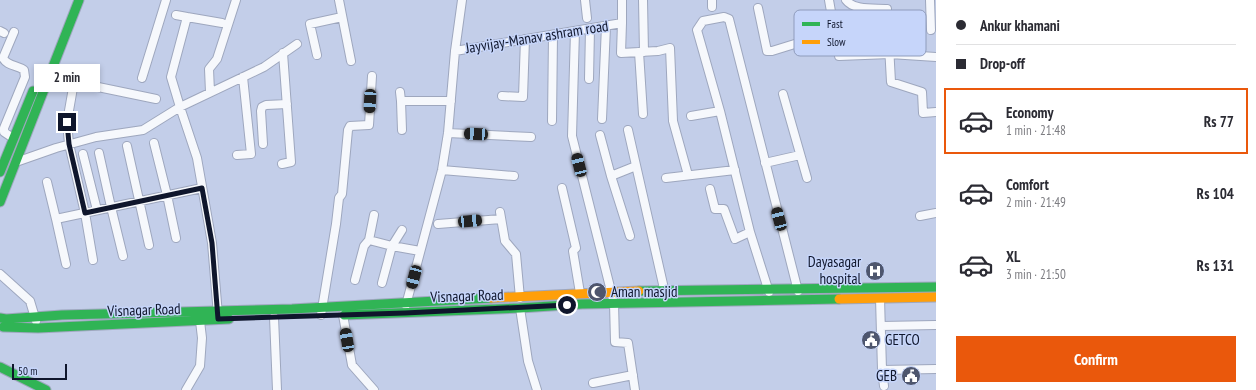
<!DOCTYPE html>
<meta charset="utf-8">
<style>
body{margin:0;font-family:"PT Sans Narrow",sans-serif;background:#f7f7f7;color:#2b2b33;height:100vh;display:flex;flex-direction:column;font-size:15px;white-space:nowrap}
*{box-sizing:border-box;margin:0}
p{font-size:13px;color:#7c7c81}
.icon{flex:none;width:22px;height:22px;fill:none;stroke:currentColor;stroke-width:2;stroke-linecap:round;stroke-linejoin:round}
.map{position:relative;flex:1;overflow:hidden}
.panel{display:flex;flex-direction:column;background:#fff;width:320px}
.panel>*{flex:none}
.hud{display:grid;align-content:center;height:88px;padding:0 20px;background:#fff}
.scale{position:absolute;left:12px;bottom:10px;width:55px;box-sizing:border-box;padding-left:4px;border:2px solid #0f162c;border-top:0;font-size:11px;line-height:14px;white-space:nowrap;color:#0f162c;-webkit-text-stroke:3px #c6d5fa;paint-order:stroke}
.end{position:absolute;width:18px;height:18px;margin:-9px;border:5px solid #0f162c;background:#fff;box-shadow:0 0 0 2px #fff}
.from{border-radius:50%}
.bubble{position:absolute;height:28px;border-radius:0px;background:#fff;box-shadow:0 2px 6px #0003;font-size:13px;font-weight:700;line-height:28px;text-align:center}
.car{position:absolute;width:12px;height:24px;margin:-12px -6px;border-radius:5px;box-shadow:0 0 3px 1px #0007;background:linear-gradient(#222 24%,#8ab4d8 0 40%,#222 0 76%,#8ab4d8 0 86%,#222 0)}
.hud b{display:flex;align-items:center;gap:14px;height:38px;font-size:15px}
.hud b+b{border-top:1px solid #e1e1e2}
.hud i{width:10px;height:10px;background:#2b2b33}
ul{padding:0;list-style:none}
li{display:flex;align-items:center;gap:12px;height:66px;margin:0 8px 6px;padding:0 12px;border:2px solid transparent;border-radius:0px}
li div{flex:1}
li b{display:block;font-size:15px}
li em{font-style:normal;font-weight:700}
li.current{border-color:#ea580c}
li>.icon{width:36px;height:36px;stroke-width:1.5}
.primary-button{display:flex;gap:8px;margin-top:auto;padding:8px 20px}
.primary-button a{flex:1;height:46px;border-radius:0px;background:#ea580c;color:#fff;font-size:16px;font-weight:700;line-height:46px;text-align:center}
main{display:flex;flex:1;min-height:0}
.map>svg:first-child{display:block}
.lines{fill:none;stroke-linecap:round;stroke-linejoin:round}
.street-casing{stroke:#9ea7be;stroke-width:10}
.fast-casing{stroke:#9ea7be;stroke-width:11}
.slow-casing{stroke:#9ea7be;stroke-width:11}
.street{stroke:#f6f8fc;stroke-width:8}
.fast{stroke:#30b455;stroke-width:9}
.slow{stroke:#ff9f0a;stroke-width:9}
.route{stroke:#0f162c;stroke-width:5}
.labels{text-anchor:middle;stroke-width:3;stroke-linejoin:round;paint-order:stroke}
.street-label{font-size:15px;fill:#0f162c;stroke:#c6d5fa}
.poi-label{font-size:15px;fill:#0f162c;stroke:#c6d5fa;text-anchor:end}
.key{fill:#c6d5fa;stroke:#8f9cbc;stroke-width:1}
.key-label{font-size:11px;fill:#0f162c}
</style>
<main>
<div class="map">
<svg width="936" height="390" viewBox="0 0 936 390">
<rect width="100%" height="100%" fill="#c3cee9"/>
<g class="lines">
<defs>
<path id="street" d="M 339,0 L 351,61
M 585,0 L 587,18
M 643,0 L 644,52
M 712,0 L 712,7
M 846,0 C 854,11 875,8 887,9 L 891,82 L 922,92 L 923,113 L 936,112
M 930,0 L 931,30
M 758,8 L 767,51 L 772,51 L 827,34 L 834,29 L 829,0
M 176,15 L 187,17
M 622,23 L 621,53 L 658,51 L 670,48 L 673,121 L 688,175
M 834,29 L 839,56 L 890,54 L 936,57
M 0,31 L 4,33
M 575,31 L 572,136 L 614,303 L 615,342 L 628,343 L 635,390
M 455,51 L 622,23 L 622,0
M 639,52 L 643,114
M 317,55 L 310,24 L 342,17
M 142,78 L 166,0
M 589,79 L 590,29
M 210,92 L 209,69 L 217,59 L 236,0
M 400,92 L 401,101
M 783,94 L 807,178
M 502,96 L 523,97 L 525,39
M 720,111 L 750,232
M 691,116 L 720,111 L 697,30 L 703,21 L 724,17 L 729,19 L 798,291
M 602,119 L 606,26
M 552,121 L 553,35
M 402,130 L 401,101 L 451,101
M 628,130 L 665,293
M 448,133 L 531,137
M 600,135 L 611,176
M 13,138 L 4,132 L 4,128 L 25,77 L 24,70 C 17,65 7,66 3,58 L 14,32
M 154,143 L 167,195 L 176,238
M 263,144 L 261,111 L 262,107 L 266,105 L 287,104
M 127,146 L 149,245
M 99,153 L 111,207 L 123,256
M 83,154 L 97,210
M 237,155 L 251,154 L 243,77
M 16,162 L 56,148 L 96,137 L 143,130 L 180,107 L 171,77 L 187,17 L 222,23
M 765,163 L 800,155
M 282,164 L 291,162 L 283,53
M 442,170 L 514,176
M 666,178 L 735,170
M 47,182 L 56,219 L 202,188
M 562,188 L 576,248 L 573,251 L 580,293
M 710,189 L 715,209 L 724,209 L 735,239 L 750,232 L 769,292
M 500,212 L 505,241 L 516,254 L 520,298
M 920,216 L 936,213
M 56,219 L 66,264
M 438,224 L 501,219
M 402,230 L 392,246 L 420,251
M 630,236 L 611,176 L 636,166
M 369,240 L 392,246 L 382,283
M 93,260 L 85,213 L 69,144 L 67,122 L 74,82 L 156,99
M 0,274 L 30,301 L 36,321
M 355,280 L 364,246 L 369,240 L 374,215
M 880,298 L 882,370 L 936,369
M 406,305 L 442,170 L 448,133 L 455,51 L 462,0
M 520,308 L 528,361 L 537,390
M 218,315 L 212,243 L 197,158 L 180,107 L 264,67 L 297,44
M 321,315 L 336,224 L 339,198 L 342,194 L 348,130 L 350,126 L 369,125 L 372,76
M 343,315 L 352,365 L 374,390
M 274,317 L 277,390
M 881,326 L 936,325
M 882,370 L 884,386
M 593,383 L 633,375
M 186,390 L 200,366 L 202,338 L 200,321"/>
<path id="fast" d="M 0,172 L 33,91
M 0,202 L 79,0
M 639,291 L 936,287
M 344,315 L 520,308 L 582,304 L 839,299
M 0,318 L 6,319 L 62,315 L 292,309 L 491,298
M 3,327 L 38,328 L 229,319
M 0,367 L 46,390"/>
<path id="slow" d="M 491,298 L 639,291
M 839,299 L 936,297"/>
</defs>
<use href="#street" class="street-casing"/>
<use href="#fast" class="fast-casing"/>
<use href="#slow" class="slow-casing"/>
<use href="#street" class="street"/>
<use href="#fast" class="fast"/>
<use href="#slow" class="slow"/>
</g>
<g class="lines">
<path class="route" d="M 67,122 L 69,144 L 85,213 L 202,188 L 212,243 L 218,319 L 405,313 L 567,305"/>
</g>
<defs>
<symbol id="hospital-disc" viewBox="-11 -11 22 22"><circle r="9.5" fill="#4e566e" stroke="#c6d5fa"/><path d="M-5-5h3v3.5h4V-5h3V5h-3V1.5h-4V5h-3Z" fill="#fff"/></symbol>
<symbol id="mosque-disc" viewBox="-11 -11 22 22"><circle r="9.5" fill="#4e566e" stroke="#c6d5fa"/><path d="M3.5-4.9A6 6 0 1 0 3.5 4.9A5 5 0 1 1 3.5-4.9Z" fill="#fff"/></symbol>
<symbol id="civic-disc" viewBox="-11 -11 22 22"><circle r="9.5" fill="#4e566e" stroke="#c6d5fa"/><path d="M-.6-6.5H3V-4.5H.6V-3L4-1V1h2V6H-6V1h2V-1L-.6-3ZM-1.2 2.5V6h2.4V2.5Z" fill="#fff"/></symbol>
</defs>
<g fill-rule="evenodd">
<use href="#hospital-disc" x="864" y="260" width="22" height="22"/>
<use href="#mosque-disc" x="586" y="281" width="22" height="22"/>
<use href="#civic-disc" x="860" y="329" width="22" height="22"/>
<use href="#civic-disc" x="900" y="365" width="22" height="22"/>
</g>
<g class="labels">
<g class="street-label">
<text transform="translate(537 37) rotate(-9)" y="5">Jayvijay-Manav ashram road</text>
<text transform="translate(467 296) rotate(-2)" y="5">Visnagar Road</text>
<text transform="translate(144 310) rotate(-2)" y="5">Visnagar Road</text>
</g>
<g class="poi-label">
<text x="861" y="267">Dayasagar<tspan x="861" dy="17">hospital</tspan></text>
<text x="611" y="297" text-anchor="start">Aman masjid</text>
<text x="885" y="345" text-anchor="start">GETCO</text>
<text x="897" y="381">GEB</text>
</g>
</g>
<rect x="794" y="10" width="132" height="46" rx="6" class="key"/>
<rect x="802" y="22" width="18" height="4" fill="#30b455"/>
<rect x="802" y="40" width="18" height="4" fill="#ff9f0a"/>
<g class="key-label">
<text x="827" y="28">Fast</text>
<text x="827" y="46">Slow</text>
</g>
</svg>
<div class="scale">50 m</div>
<i class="end from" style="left:567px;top:305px"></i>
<i class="end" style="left:67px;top:122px"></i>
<div class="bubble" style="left:34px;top:64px;width:66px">2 min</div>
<i class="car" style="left:370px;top:101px;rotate:183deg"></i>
<i class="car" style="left:476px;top:134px;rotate:273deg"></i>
<i class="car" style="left:579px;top:165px;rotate:346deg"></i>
<i class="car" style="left:779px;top:219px;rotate:345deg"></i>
<i class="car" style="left:470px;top:221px;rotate:85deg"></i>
<i class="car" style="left:414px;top:277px;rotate:195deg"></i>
<i class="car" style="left:347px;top:340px;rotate:350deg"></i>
</div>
<section class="panel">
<div class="hud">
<b><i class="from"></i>Ankur khamani</b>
<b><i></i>Drop-off</b>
</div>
<ul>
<li class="current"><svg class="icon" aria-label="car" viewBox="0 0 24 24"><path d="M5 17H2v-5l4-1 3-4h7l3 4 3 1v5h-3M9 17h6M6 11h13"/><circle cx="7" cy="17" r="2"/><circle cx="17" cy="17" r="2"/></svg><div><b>Economy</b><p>1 min · 21:48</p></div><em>Rs 77</em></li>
<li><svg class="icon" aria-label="car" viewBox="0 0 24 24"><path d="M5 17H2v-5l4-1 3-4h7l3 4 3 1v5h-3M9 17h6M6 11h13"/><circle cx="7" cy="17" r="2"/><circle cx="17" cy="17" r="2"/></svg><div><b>Comfort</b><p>2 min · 21:49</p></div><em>Rs 104</em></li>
<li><svg class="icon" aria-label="car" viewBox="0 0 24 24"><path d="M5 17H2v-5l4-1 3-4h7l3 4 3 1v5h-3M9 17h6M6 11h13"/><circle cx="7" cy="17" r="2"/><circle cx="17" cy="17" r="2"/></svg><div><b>XL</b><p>3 min · 21:50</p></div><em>Rs 131</em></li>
</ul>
<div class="primary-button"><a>Confirm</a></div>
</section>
</main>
